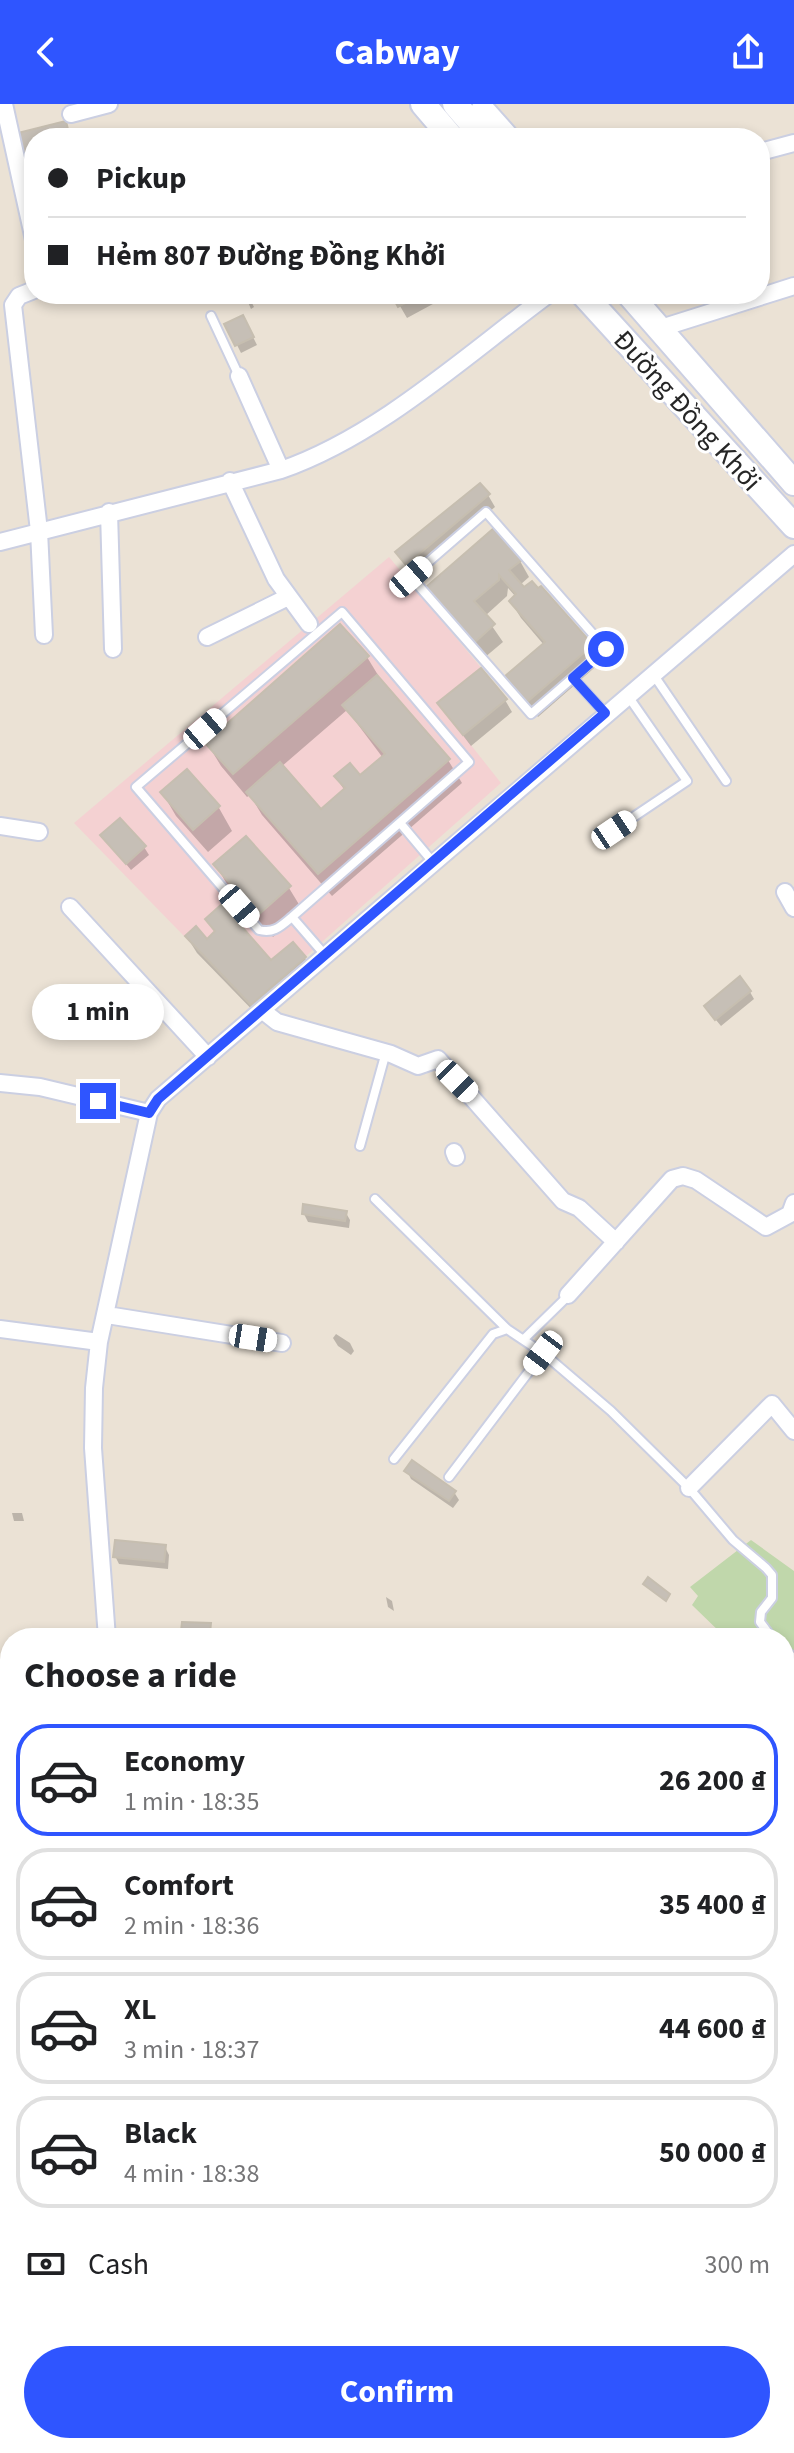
<!DOCTYPE html>
<meta charset="utf-8">
<style>
body{margin:0;font-family:"Source Sans 3",sans-serif;background:#f2f2f2;color:#202124;height:100vh;display:flex;flex-direction:column;font-size:30px;white-space:nowrap}
*{box-sizing:border-box;margin:0}
p{font-size:26px;color:#757577}
.icon{flex:none;width:44px;height:44px;fill:none;stroke:currentColor;stroke-width:2;stroke-linecap:round;stroke-linejoin:round}
.map{position:relative;flex:1;overflow:hidden}
.panel{position:absolute;left:0px;top:1524px;width:794px;height:826px;display:flex;flex-direction:column;background:#fff;border-radius:32px 32px 0 0;box-shadow:0 4px 12px #0003}
.panel>*{flex:none}
.hud{position:absolute;left:24px;top:24px;width:746px;height:176px;border-radius:32px;box-shadow:0 4px 12px #0003;display:grid;align-content:center;height:176px;padding:0 24px;background:#fff}
.end{position:absolute;width:36px;height:36px;margin:-18px;border:10px solid #2f55ff;background:#fff;box-shadow:0 0 0 4px #fff}
.from{border-radius:50%}
.bubble{position:absolute;height:56px;border-radius:28px;background:#fff;box-shadow:0 4px 12px #0003;font-size:26px;font-weight:700;line-height:56px;text-align:center}
.car{position:absolute;width:24px;height:48px;margin:-24px -12px;border-radius:10px;box-shadow:0 0 6px 2px #0007;background:linear-gradient(#fff 24%,#345 0 40%,#fff 0 76%,#345 0 86%,#fff 0)}
.hud b{display:flex;align-items:center;gap:28px;height:76px;font-size:30px}
.hud b+b{border-top:2px solid #e0e0e0}
.hud i{width:20px;height:20px;background:#202124}
ul{padding:0;list-style:none}
li{display:flex;align-items:center;gap:24px;height:112px;margin:0 16px 12px;padding:0 8px;border:4px solid #e0e0e0;border-radius:32px}
li div{flex:1}
li b{display:block;font-size:30px}
li em{font-style:normal;font-weight:700}
li.selected{border-color:#2f55ff}
li>.icon{width:72px;height:72px;stroke-width:1.5}
h2{padding:0 24px;font-size:36px;line-height:96px}
.pay{display:flex;align-items:center;gap:20px;height:88px;padding:0 24px;font-size:30px}
.pay p{margin-inline-start:auto}
.button{display:flex;gap:16px;margin-top:auto;padding:16px 24px}
.button a{flex:1;height:92px;border-radius:48px;background:#2f55ff;color:#fff;font-size:32px;font-weight:700;line-height:92px;text-align:center}
header{display:flex;justify-content:space-between;align-items:center;height:104px;padding:0 24px;background:#2f55ff;color:#fff;font-size:36px;font-weight:700}
.map>svg:first-child{display:block}
.medical{fill:#f4d1d2}
.cemetery{fill:#c0d7ab}
.shadow{fill:#0003;fill-rule:evenodd}
.building{fill:#c6bfb6;stroke:#c6beb0;stroke-width:2}
.lines{fill:none;stroke-linecap:round;stroke-linejoin:round}
.lane-casing{stroke:#cbcfe2;stroke-width:12}
.street-casing{stroke:#cbcfe2;stroke-width:20}
.secondary-casing{stroke:#cbcfe2;stroke-width:28}
.lane{stroke:#fff;stroke-width:8}
.street{stroke:#fff;stroke-width:16}
.secondary{stroke:#fff;stroke-width:24}
.route{stroke:#2f55ff;stroke-width:10}
.labels{text-anchor:middle;stroke-width:6;stroke-linejoin:round;paint-order:stroke}
.street-label{font-size:28px;fill:#262626;stroke:#fff}
</style>
<header><svg class="icon" aria-label="back" viewBox="0 0 24 24"><path d="M15 5l-7 7 7 7"/></svg>Cabway<svg class="icon" aria-label="share" viewBox="0 0 24 24"><path d="M12 15V3M7 8l5-5 5 5M5 13v7h14v-7"/></svg></header>
<div class="map">
<svg width="794" height="2349" viewBox="0 0 794 2349">
<rect width="100%" height="100%" fill="#ebe2d5"/>
<path class="medical" d="M 389,453 L 507,595 L 463,631 L 501,679 L 251,901 L 74,719 Z"/>
<path class="cemetery" d="M 751,1436 L 794,1467 L 794,1599 L 784,1589 L 784,1534 L 726,1534 L 692,1501 L 698,1492 L 690,1483 Z"/>
<path class="shadow" d="M 65,19 L 71,34 L 34,34 L 34,55 L 26,57 L 17,32 Z
M 213,190 L 225,190 L 226,195 L 217,198 Z
M 393,190 L 442,190 L 444,194 L 407,214 Z
M 250,195 L 254,203 L 251,205 L 247,196 Z
M 247,221 L 257,241 L 241,249 L 237,241 Z
M 488,391 L 495,403 L 414,471 L 398,448 Z
M 520,457 L 529,473 L 520,481 L 591,542 L 601,558 L 538,613 L 508,573 L 544,541 L 521,514 L 511,498 L 516,493 L 508,484 L 507,492 L 485,512 L 503,538 L 484,554 L 438,500 L 428,484 Z
M 367,553 L 381,576 L 448,656 L 462,679 L 332,792 L 262,711 L 250,691 L 247,693 L 221,662 L 207,639 ZM 347,606 L 383,654 L 360,674 L 336,673 L 345,687 L 320,708 L 281,663 Z
M 505,596 L 512,608 L 471,642 L 439,600 Z
M 187,667 L 219,704 L 232,727 L 208,748 L 176,712 L 162,688 Z
M 103,732 L 144,743 L 149,751 L 131,766 Z
M 216,761 L 289,784 L 303,807 L 273,833 L 229,784 Z
M 207,816 L 271,858 L 305,854 L 314,870 L 262,916 L 197,849 L 187,833 L 207,838 L 216,830 Z
M 750,888 L 754,895 L 721,922 L 711,910 Z
M 346,1109 L 350,1116 L 349,1124 L 308,1118 L 304,1110 Z
M 336,1230 L 350,1239 L 354,1247 L 351,1251 L 338,1242 L 333,1234 Z
M 407,1367 L 454,1388 L 459,1396 L 453,1404 L 411,1375 Z
M 12,1409 L 22,1409 L 24,1417 L 14,1417 Z
M 165,1443 L 169,1451 L 168,1465 L 119,1460 L 115,1452 Z
M 386,1493 L 392,1497 L 394,1507 L 388,1503 Z
M 210,1521 L 211,1531 L 185,1530 L 183,1527 Z
M 245,1526 L 255,1532 L 257,1534 L 240,1534 Z
M 793,1769 L 794,1770 L 794,1784 L 787,1774 Z"/>
<path class="building" d="M 66,17 L 70,34 L 34,34 L 34,46 L 19,50 L 14,30 Z
M 391,190 L 422,190 L 398,203 Z
M 243,211 L 254,233 L 235,242 L 224,220 Z
M 480,379 L 490,390 L 406,461 L 395,448 Z
M 494,424 L 522,456 L 509,466 L 524,483 L 532,477 L 538,484 L 541,482 L 593,541 L 527,598 L 505,572 L 545,538 L 509,497 L 516,490 L 499,471 L 499,476 L 474,497 L 495,520 L 474,539 L 426,483 Z
M 340,520 L 369,552 L 233,670 L 205,639 Z
M 481,564 L 507,595 L 463,631 L 437,599 Z
M 377,571 L 450,655 L 318,770 L 246,688 L 280,658 L 321,705 L 345,684 L 334,672 L 350,659 L 360,671 L 385,650 L 342,601 Z
M 187,665 L 220,702 L 193,726 L 160,688 Z
M 120,714 L 146,742 L 126,760 L 100,731 Z
M 246,732 L 291,782 L 258,811 L 213,760 Z
M 222,800 L 271,856 L 293,838 L 306,853 L 251,901 L 185,832 L 196,822 L 207,835 L 215,827 L 205,815 Z
M 740,872 L 751,887 L 715,916 L 704,902 Z
M 303,1100 L 347,1107 L 345,1117 L 302,1110 Z
M 412,1356 L 456,1387 L 449,1397 L 404,1367 Z
M 115,1436 L 166,1441 L 164,1458 L 113,1453 Z
M 648,1473 L 670,1490 L 666,1497 L 643,1480 Z
M 182,1518 L 211,1519 L 210,1529 L 181,1527 Z"/>
<g class="lines">
<defs>
<path id="lane" d="M 211,212 L 239,272
M 486,408 L 606,545 L 531,610 L 411,473 Z
M 342,508 L 469,658 L 292,813 C 281,822 274,830 259,826 L 136,683 Z
M 653,570 L 726,677
M 573,574 L 605,609
M 401,720 L 432,757
M 614,726 L 687,677 L 628,592
M 292,813 L 325,851
M 360,1042 L 386,948
M 375,1095 L 507,1225 L 543,1249 L 611,1307 L 689,1384 L 733,1436 L 766,1464 L 772,1471 L 772,1494 L 761,1508 L 760,1518 L 772,1534
M 524,1235 L 568,1192
M 394,1355 L 493,1230 L 507,1225
M 449,1373 L 543,1249
M 784,1546 L 794,1554
M 701,2349 L 749,2340"/>
<path id="street" d="M 4,0 L 34,136
M 71,10 L 109,0
M 760,48 L 794,39
M 34,186 L 19,192 L 13,201 L 39,427 L 44,531
M 658,225 L 794,182
M 239,272 L 281,366
M 230,377 L 276,475 L 309,520
M 109,408 L 113,545
M 0,438 L 281,366 C 379,332 465,252 549,190
M 207,533 L 288,493
M 0,722 L 39,728
M 785,788 L 794,804
M 70,803 L 208,953
M 263,907 L 277,918 L 391,950 L 418,962 L 438,955 L 563,1097 L 579,1104 L 616,1138
M 0,979 L 40,983 L 149,1009 L 158,995 L 794,450
M 454,1048 L 456,1053
M 568,1191 L 672,1075 L 683,1072 L 696,1076 L 766,1123 L 790,1110 L 794,1099
M 107,1211 L 282,1239
M 0,1225 L 99,1238
M 689,1384 L 772,1300 L 794,1327
M 107,1534 L 93,1344 L 94,1284 L 99,1238 L 149,1009
M 784,1991 L 794,1981
M 784,2075 L 794,2061
M 545,2349 L 551,2340
M 610,2349 L 615,2340"/>
<path id="secondary" d="M 423,0 L 452,34
M 455,0 L 484,34
M 483,7 L 507,34
M 583,190 L 794,422
M 629,190 L 794,379"/>
</defs>
<use href="#lane" class="lane-casing"/>
<use href="#street" class="street-casing"/>
<use href="#secondary" class="secondary-casing"/>
<use href="#lane" class="lane"/>
<use href="#street" class="street"/>
<use href="#secondary" class="secondary"/>
</g>
<g class="lines">
<path class="route" d="M 98,997 L 149,1009 L 158,995 L 605,609 L 573,574 L 606,545"/>
</g>
<g class="labels">
<g class="street-label">
<text transform="translate(688 306) rotate(48)" y="10">Đường Đồng Khởi</text>
</g>
</g>
</svg>
<i class="end from" style="left:606px;top:545px"></i>
<i class="end" style="left:98px;top:997px"></i>
<div class="bubble" style="left:32px;top:880px;width:132px">1 min</div>
<i class="car" style="left:411px;top:473px;rotate:49deg"></i>
<i class="car" style="left:205px;top:625px;rotate:49deg"></i>
<i class="car" style="left:614px;top:726px;rotate:56deg"></i>
<i class="car" style="left:239px;top:802px;rotate:139deg"></i>
<i class="car" style="left:457px;top:977px;rotate:135deg"></i>
<i class="car" style="left:253px;top:1234px;rotate:99deg"></i>
<i class="car" style="left:543px;top:1249px;rotate:217deg"></i>
<div class="hud">
<b><i class="from"></i>Pickup</b>
<b><i></i>Hẻm 807 Đường Đồng Khởi</b>
</div>
<section class="panel">
<h2>Choose a ride</h2>
<ul>
<li class="selected"><svg class="icon" aria-label="car" viewBox="0 0 24 24"><path d="M5 17H2v-5l4-1 3-4h7l3 4 3 1v5h-3M9 17h6M6 11h13"/><circle cx="7" cy="17" r="2"/><circle cx="17" cy="17" r="2"/></svg><div><b>Economy</b><p>1 min · 18:35</p></div><em>26 200 ₫</em></li>
<li><svg class="icon" aria-label="car" viewBox="0 0 24 24"><path d="M5 17H2v-5l4-1 3-4h7l3 4 3 1v5h-3M9 17h6M6 11h13"/><circle cx="7" cy="17" r="2"/><circle cx="17" cy="17" r="2"/></svg><div><b>Comfort</b><p>2 min · 18:36</p></div><em>35 400 ₫</em></li>
<li><svg class="icon" aria-label="car" viewBox="0 0 24 24"><path d="M5 17H2v-5l4-1 3-4h7l3 4 3 1v5h-3M9 17h6M6 11h13"/><circle cx="7" cy="17" r="2"/><circle cx="17" cy="17" r="2"/></svg><div><b>XL</b><p>3 min · 18:37</p></div><em>44 600 ₫</em></li>
<li><svg class="icon" aria-label="car" viewBox="0 0 24 24"><path d="M5 17H2v-5l4-1 3-4h7l3 4 3 1v5h-3M9 17h6M6 11h13"/><circle cx="7" cy="17" r="2"/><circle cx="17" cy="17" r="2"/></svg><div><b>Black</b><p>4 min · 18:38</p></div><em>50 000 ₫</em></li>
</ul>
<div class="pay"><svg class="icon" aria-label="cash" viewBox="0 0 24 24"><path d="M3 7h18v10H3z"/><circle cx="12" cy="12" r="2"/></svg>Cash<p>300 m</p></div>
<div class="button"><a>Confirm</a></div>
</section>
</div>
